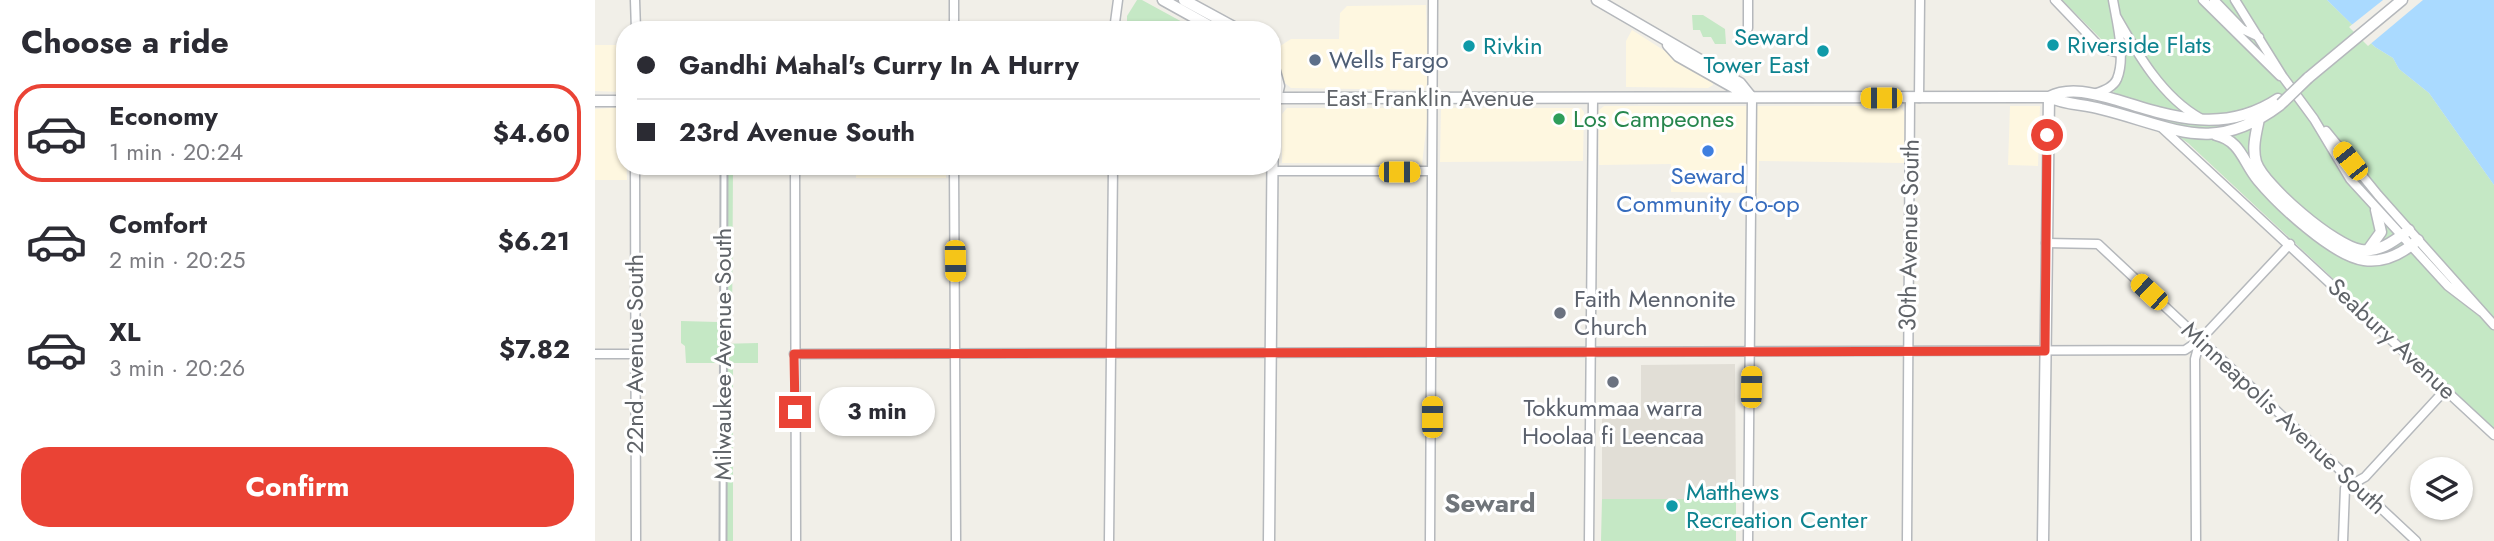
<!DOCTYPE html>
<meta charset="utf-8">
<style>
body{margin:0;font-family:Jost,sans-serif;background:#f7f7f7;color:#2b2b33;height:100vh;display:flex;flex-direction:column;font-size:26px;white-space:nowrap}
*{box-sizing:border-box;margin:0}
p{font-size:23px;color:#7c7c81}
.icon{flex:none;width:38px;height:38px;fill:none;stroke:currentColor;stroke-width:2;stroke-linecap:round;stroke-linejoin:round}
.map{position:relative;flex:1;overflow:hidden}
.drawer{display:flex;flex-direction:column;background:#fff;width:595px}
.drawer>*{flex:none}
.hud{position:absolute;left:21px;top:21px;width:665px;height:154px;border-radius:28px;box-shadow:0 2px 5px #0004;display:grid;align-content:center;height:154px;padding:0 21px;background:#fff}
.tools{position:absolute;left:1815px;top:457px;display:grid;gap:14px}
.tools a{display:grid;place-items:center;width:63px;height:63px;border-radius:50%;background:#fff;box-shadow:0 2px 5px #0004;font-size:35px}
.end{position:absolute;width:32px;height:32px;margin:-16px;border:9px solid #ea4335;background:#fff;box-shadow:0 0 0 4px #fff}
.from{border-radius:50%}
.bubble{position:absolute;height:49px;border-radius:24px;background:#fff;box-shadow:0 2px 5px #0004;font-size:23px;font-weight:700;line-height:49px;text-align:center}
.car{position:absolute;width:21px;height:42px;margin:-21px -10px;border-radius:9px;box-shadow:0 0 5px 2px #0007;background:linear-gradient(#f5c518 24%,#345 0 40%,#f5c518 0 76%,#345 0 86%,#f5c518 0)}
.hud b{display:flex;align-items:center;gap:24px;height:66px;font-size:26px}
.hud b+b{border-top:2px solid #e1e1e2}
.hud i{width:18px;height:18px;background:#2b2b33}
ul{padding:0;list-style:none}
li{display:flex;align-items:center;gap:21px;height:98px;margin:0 14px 10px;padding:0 7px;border:4px solid transparent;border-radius:28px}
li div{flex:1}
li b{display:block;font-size:26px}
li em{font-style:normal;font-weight:700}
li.current{border-color:#ea4335}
li>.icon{width:63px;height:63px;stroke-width:1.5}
h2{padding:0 21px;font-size:32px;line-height:84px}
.primary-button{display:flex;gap:14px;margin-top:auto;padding:14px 21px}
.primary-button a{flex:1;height:80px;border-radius:28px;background:#ea4335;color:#fff;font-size:28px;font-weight:700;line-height:80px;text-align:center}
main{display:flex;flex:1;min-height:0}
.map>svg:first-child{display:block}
.commercial{fill:#fef7e0}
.education{fill:#e1ded6}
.green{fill:#c5e8c5}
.water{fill:#aadaff}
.pier{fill:#f1efe8}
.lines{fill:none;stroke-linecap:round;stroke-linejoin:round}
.pedestrian-casing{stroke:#b5b8bc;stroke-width:9}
.minor-casing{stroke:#b5b8bc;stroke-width:11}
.tertiary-casing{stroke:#b5b8bc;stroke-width:13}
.pedestrian{stroke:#fff;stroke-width:5}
.minor{stroke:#fff;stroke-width:8}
.tertiary{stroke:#fff;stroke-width:10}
.tertiary-bridge-casing{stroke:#b5b8bc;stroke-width:13;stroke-linecap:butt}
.tertiary-bridge{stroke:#fff;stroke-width:10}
.route{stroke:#ea4335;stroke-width:9}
.culture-dot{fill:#0f9aa8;stroke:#fff;stroke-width:2.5}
.service-dot{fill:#5c6f8a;stroke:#fff;stroke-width:2.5}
.leisure-dot{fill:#2e9e5b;stroke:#fff;stroke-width:2.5}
.shop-dot{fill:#3f7fe0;stroke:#fff;stroke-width:2.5}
.worship-dot{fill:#6b7280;stroke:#fff;stroke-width:2.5}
.labels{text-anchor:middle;stroke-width:6;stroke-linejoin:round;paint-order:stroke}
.culture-label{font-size:24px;fill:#0d838f;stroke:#fff;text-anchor:start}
.service-label{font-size:24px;fill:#4e5e75;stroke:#fff;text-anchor:start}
.street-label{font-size:24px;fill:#5f6368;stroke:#fff}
.leisure-label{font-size:24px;fill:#27864d;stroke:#fff;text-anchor:start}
.shop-label{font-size:24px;fill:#366cbe;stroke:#fff}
.worship-label{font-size:24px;fill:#5b616d;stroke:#fff;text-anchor:start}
.neighbourhood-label{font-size:26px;font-weight:bold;fill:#70757a;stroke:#fff}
</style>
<main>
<section class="drawer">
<h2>Choose a ride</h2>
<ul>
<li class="current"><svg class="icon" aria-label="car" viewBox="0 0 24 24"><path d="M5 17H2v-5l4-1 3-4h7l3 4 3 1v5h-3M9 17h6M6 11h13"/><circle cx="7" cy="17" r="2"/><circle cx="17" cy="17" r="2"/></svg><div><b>Economy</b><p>1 min · 20:24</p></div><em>$4.60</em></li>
<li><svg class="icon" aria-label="car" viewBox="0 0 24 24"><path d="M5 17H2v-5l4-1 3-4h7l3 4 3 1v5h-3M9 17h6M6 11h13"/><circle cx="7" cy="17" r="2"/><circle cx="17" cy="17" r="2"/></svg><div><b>Comfort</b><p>2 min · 20:25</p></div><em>$6.21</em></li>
<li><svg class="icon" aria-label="car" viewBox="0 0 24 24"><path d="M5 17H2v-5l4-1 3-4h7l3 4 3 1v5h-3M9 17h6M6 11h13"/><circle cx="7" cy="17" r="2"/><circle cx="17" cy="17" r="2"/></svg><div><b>XL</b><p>3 min · 20:26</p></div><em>$7.82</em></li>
</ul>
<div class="primary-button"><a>Confirm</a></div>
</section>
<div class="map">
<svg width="1899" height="541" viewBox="0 0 1899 541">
<rect width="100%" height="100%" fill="#f1efe8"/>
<path class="commercial" d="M 831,5 L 833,81 L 829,90 L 696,88 L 690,83 L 679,50 L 696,39 L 744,39 L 745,13 L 752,6 Z
M 365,25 L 512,25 L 512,30 L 365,30 Z
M 1037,30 L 1117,81 L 1118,85 L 1113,88 L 1031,87 L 1031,41 Z
M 0,45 L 30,45 L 28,92 L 0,91 Z
M 825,105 L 830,106 L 833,114 L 827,164 L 687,163 L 687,114 L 692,108 L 814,108 Z
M 853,105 L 859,108 L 986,108 L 989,112 L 988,161 L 845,162 L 846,109 Z
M 1009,106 L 1305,106 L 1309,112 L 1310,163 L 1164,161 L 1163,193 L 1076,192 L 1076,164 L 1004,165 L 1003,111 Z
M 1415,106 L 1445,106 L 1443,166 L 1413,165 Z
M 30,107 L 32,180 L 0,180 L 0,109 Z
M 261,166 L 351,166 L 351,178 L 261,178 Z"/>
<path class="education" d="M 1140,364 L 1141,499 L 1007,499 L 1007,414 L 1046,414 L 1046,365 Z"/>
<path class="green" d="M 542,0 L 547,0 L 602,30 L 532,30 L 532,16 Z
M 1467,0 L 1732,0 L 1780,47 L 1798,58 L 1804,69 L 1834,93 L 1899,185 L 1899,429 L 1593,143 L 1518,92 L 1526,79 L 1530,63 Z
M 1097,15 L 1108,15 L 1130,29 L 1131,44 L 1120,44 L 1116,37 L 1108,37 L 1105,30 L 1098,30 Z
M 130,166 L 138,166 L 137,341 L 129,341 Z
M 86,321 L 123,322 L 123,344 L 163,343 L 163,363 L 91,363 L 90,346 L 86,343 Z
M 129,366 L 138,366 L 138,541 L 129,541 Z
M 1007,499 L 1141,499 L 1141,541 L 1006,541 Z"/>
<path class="water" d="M 1732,0 L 1899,0 L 1899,185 L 1834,93 L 1804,69 L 1798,58 L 1780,47 Z"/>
<path class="pier" d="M 1788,0 L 1828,0 L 1773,46 L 1754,27 Z"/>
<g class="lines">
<defs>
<path id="pedestrian" d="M 128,541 L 129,166"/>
<path id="minor" d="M 40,0 L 41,30
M 359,0 L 359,30
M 1153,0 L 1153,28
M 1460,0 L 1506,48 L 1524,53
M 1608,0 L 1685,76
M 1619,0 L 1647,29 L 1664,37
M 1640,0 L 1688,77 L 1719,119 L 1755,179 L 1853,286 L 1887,312
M 1521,16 C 1542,53 1567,97 1605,118
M 519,30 L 523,0
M 1499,94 C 1507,91 1518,88 1522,79 C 1531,57 1522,23 1518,0
M 1324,98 L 1325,0
M 1566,127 L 1899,435
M 1731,131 L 1783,195 L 1899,325
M 40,166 L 41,541
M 200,166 L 201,541
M 359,166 L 361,541
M 677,171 L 836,171
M 1451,243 L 1503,244 L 1821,541
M 0,354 L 40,354
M 199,354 L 1590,350 L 1605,340
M 514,541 L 518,166
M 835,541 L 838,0
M 994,541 L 998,98
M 1153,541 L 1157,98
M 1312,541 L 1315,98
M 1601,541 L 1600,359 L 1605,340 L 1695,244
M 1748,541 L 1750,488 L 1770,477 L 1851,389"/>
<path id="tertiary" d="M 568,0 L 622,30
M 589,0 L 644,30
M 1002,0 L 1145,83 L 1157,98
M 1073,45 L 1083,56 L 1152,95
M 1713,78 L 1807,0
M 1454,97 C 1470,105 1489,104 1506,109 C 1579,127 1617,156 1685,105
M 677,98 L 1454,97 C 1475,86 1501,94 1522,100 C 1579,118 1630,134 1683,99
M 0,101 L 30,101
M 1664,119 C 1661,133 1657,148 1661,162 C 1669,186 1741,247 1766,250 C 1786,252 1799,241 1814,230
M 1621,135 C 1646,141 1648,162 1663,180 C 1683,204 1738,256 1769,260 C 1790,263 1808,253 1823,240
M 1773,250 L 1786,232 L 1781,210
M 674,541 L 678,111 L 684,86 L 677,60
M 1448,541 L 1454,97"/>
</defs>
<use href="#pedestrian" class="pedestrian-casing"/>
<use href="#minor" class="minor-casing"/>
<use href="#tertiary" class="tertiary-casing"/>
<use href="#pedestrian" class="pedestrian"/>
<use href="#minor" class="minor"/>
<use href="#tertiary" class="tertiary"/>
<defs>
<path id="tertiary-bridge" d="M 1686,104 L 1713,78"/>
</defs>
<use href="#tertiary-bridge" class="tertiary-bridge-casing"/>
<use href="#tertiary-bridge" class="tertiary-bridge"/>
</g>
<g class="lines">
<path class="route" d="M 200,412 L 199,354 L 1450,351 L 1452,135"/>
</g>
<g class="culture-dot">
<circle cx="1458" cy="45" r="7"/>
<circle cx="874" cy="46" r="7"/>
<circle cx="1228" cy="51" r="7"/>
<circle cx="1077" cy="506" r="7"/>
</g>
<circle class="service-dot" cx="720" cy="60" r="7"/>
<circle class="leisure-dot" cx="964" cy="119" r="7"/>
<circle class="shop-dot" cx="1113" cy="151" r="7"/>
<g class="worship-dot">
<circle cx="965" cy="313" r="7"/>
<circle cx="1018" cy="382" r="7"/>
</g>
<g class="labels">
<g class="culture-label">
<text x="1214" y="45" text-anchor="end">Seward<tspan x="1214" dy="28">Tower East</tspan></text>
<text x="1472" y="53">Riverside Flats</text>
<text x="888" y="54">Rivkin</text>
<text x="1091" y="500">Matthews<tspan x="1091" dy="28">Recreation Center</tspan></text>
</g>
<g class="service-label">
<text x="734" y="68">Wells Fargo</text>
</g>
<g class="street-label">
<text x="835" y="106">East Franklin Avenue</text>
<text transform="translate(1314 235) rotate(-89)" y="8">30th Avenue South</text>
<text transform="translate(1797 339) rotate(43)" y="8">Seabury Avenue</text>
<text transform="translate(40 354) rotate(-90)" y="8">22nd Avenue South</text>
<text transform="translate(128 354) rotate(-90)" y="8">Milwaukee Avenue South</text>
<text transform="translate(1689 418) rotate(43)" y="8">Minneapolis Avenue South</text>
</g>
<g class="leisure-label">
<text x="978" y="127">Los Campeones</text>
</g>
<g class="shop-label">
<text x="1113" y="184">Seward<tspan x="1113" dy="28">Community Co-op</tspan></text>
</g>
<g class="worship-label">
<text x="979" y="307">Faith Mennonite<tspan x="979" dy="28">Church</tspan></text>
<text x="1018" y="416" text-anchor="middle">Tokkummaa warra<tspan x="1018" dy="28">Hoolaa fi Leencaa</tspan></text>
</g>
<g class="neighbourhood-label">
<text x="895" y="512">Seward</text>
</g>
</g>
</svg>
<div class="tools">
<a><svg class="icon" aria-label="layers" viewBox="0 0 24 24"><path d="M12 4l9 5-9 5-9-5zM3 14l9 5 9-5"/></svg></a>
</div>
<i class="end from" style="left:1452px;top:135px"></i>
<i class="end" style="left:200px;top:412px"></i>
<div class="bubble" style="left:224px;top:387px;width:116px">3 min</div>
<i class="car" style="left:1286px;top:98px;rotate:270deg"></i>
<i class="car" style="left:1755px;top:161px;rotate:322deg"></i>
<i class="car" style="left:804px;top:172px;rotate:90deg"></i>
<i class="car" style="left:360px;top:261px;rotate:179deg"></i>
<i class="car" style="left:1554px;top:292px;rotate:313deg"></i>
<i class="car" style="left:1156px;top:387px;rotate:1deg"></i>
<i class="car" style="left:837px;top:417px;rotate:0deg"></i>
<div class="hud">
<b><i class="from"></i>Gandhi Mahal's Curry In A Hurry</b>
<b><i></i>23rd Avenue South</b>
</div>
</div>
</main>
